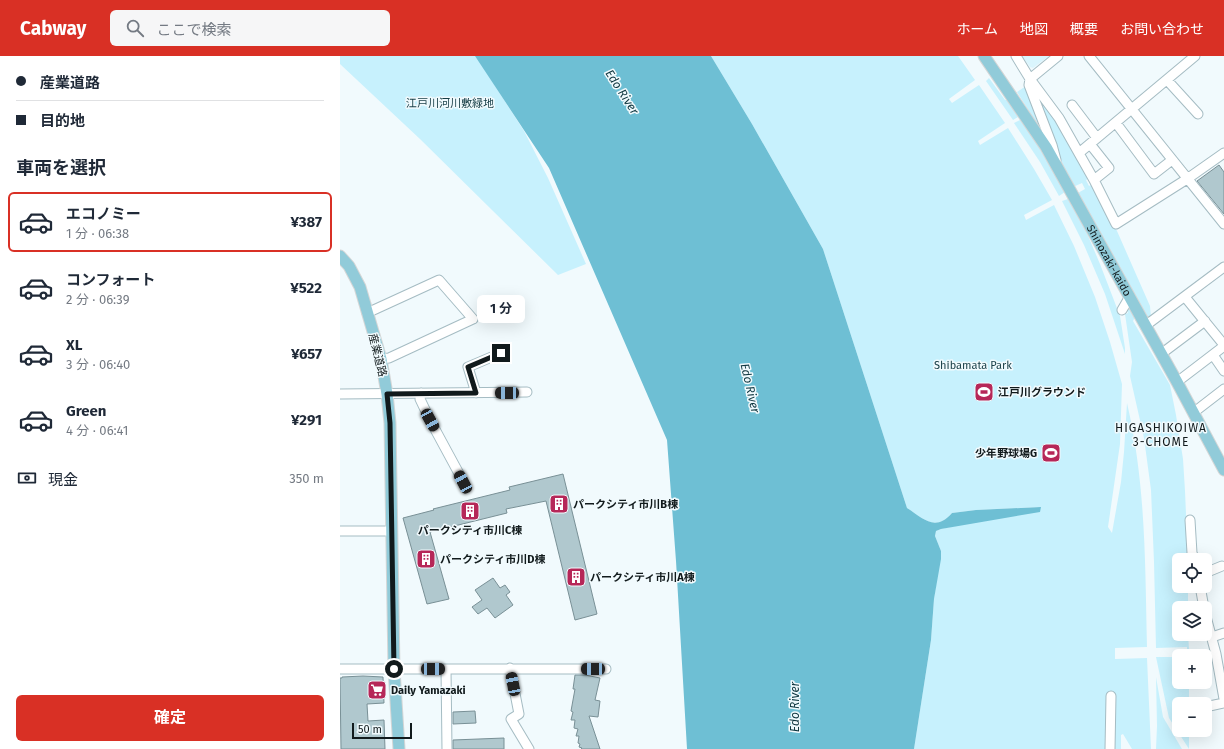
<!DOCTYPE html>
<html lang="ja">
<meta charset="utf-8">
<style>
body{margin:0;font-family:"Fira Sans","Noto Sans JP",sans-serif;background:#f6f6f7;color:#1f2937;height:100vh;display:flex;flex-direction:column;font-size:15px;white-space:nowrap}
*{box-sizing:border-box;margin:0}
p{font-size:13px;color:#747a83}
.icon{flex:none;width:22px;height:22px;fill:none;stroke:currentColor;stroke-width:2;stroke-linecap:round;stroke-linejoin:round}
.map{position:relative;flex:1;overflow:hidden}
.details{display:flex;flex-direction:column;background:#fff;width:340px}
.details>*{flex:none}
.top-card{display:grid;align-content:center;height:88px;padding:0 16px;background:#fff}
.controls{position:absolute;left:832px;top:497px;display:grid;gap:8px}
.controls a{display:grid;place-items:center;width:40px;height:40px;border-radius:6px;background:#fff;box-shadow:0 4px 16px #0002;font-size:20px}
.scale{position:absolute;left:12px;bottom:10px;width:60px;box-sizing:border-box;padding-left:4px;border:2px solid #111a1c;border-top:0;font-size:11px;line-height:14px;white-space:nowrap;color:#111a1c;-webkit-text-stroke:3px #f1fafd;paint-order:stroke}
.end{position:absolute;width:18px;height:18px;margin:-9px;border:5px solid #111a1c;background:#fff;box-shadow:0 0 0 2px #fff}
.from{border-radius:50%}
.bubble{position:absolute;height:28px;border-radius:6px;background:#fff;box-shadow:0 4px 16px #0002;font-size:13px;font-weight:700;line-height:28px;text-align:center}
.car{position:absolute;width:12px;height:24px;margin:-12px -6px;border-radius:5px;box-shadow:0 0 3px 1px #0007;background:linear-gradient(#222 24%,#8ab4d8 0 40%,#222 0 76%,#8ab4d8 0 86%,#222 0)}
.top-card b{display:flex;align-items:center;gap:14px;height:38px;font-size:15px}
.top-card b+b{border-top:1px solid #e0e1e3}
.top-card i{width:10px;height:10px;background:#1f2937}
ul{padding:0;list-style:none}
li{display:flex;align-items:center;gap:12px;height:60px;margin:0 8px 6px;padding:0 8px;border:2px solid transparent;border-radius:6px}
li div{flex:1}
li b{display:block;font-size:15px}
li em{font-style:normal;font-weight:700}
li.selected{border-color:#d93025}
li>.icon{width:36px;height:36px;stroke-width:1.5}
h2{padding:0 16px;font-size:18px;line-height:48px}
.pay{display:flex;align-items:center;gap:10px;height:44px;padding:0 16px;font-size:15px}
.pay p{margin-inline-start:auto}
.button{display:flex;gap:8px;margin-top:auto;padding:8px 16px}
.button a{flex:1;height:46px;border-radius:6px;background:#d93025;color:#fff;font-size:16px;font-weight:700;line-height:46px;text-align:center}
header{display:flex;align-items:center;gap:24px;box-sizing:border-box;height:56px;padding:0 20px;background:#d93025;color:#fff}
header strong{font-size:19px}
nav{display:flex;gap:22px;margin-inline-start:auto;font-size:14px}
.search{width:280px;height:36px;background:#f6f6f7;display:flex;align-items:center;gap:10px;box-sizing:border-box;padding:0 14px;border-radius:6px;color:#747a83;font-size:15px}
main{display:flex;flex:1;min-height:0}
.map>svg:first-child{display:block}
.built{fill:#daf5fd}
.green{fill:#c7f1fd}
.water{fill:#6ebfd4}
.building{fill:#b0c8ce;stroke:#799096}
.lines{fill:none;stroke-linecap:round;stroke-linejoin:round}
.minor-casing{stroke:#a5bcc3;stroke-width:11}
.major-casing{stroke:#d4d6d6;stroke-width:13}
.minor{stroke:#fff;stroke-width:9}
.major{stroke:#91cbd9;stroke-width:11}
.route{stroke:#111a1c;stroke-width:5}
.labels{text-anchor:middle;stroke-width:3;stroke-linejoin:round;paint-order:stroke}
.park-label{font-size:11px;fill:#153c45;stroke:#f1fafd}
.street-label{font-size:11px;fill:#111a1c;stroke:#f1fafd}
.poi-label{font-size:11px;font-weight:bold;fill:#111a1c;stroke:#f1fafd;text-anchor:start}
.water-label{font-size:12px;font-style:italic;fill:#0e363f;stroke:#f1fafd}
.neighbourhood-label{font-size:12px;letter-spacing:1px;fill:#111a1c;stroke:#f1fafd}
</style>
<header>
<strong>Cabway</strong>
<div class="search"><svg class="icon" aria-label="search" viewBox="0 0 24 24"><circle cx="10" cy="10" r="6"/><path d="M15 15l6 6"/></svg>ここで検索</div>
<nav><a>ホーム</a><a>地図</a><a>概要</a><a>お問い合わせ</a></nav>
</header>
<main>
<section class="details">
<div class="top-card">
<b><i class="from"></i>産業道路</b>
<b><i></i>目的地</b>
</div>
<h2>車両を選択</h2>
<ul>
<li class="selected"><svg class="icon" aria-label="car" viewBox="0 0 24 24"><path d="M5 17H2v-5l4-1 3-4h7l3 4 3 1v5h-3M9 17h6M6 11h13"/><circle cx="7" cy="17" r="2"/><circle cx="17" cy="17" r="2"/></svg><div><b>エコノミー</b><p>1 分 · 06:38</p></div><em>¥387</em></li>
<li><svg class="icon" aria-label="car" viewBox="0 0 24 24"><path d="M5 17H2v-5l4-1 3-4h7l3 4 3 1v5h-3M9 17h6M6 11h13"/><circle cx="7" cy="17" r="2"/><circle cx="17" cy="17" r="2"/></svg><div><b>コンフォート</b><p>2 分 · 06:39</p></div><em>¥522</em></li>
<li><svg class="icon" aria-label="car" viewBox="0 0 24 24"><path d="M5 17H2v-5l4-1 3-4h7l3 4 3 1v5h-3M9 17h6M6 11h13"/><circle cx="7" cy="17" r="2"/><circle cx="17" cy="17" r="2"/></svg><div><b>XL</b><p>3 分 · 06:40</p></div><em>¥657</em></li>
<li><svg class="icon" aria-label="car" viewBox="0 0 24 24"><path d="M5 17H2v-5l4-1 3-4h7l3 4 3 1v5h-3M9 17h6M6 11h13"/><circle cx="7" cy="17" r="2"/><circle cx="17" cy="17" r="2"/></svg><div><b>Green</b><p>4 分 · 06:41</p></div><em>¥291</em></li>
</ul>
<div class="pay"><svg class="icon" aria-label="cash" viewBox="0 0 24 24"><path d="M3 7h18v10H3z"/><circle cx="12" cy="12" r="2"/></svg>現金<p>350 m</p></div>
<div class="button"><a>確定</a></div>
</section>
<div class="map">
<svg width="884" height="693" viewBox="0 0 884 693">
<rect width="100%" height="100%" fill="#f1fafd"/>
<path class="built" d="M 682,0 L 709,0 L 693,12 L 690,11 Z"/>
<path class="green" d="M 0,0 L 136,0 L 184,75 L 208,122 L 246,208 L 218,219 L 80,83 L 0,8 Z
M 371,0 L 618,0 L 635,24 L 609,43 L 612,47 L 639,29 L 665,67 L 638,85 L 640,89 L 668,72 L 694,113 L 712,144 L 684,159 L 686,164 L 714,149 L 734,190 L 755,241 L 770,286 L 782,328 L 780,388 L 768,471 L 772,477 L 781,426 L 784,396 L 787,347 C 806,428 805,508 807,591 L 775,592 L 775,603 L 807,602 L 811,693 L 792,693 L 783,678 L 781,679 L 781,693 L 574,693 L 591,584 L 594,543 L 601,495 L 595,480 L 596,475 L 601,473 L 701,451 L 636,454 L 612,457 C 595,476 584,463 567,452 L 483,193 L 412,68 Z
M 649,22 L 665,44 L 667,44 L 678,61 L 673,64 L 646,25 Z
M 686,30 L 706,82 L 677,36 Z
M 693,34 L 718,66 L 750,122 L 746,124 L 749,130 L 753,128 L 777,175 L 810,250 L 811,262 L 806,262 L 736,138 L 745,133 L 742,127 L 733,131 L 726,118 L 714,86 Z
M 680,64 L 694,83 L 725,136 L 719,140 L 700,106 L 674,67 Z
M 728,143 L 746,175 L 760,208 L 780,260 L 785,292 L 785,298 L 765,238 L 744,189 L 722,145 Z
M 789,250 L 795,261 L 793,265 L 830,329 L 836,359 L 843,403 L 845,435 L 848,504 L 839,504 L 839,530 L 848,530 L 848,552 L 839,552 L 839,578 L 848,578 L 849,593 L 847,593 L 847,591 L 816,592 L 814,506 L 811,434 L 804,382 L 790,320 L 792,306 L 785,258 L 788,257 L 786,252 Z
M 816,601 L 839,601 L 839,626 L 849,626 L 849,648 L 839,648 L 839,674 L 849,674 L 849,693 L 829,662 Z
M 816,621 L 823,661 L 842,693 L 816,693 L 817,670 Z"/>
<path class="water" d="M 135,0 L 371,0 L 412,68 L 483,193 L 567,452 C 584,463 595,476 612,457 L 636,454 L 701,451 L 700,456 L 601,473 L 596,475 L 595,480 L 601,495 L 601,503 L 594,543 L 591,584 L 574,693 L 347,693 L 336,505 L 327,384 L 209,112 Z"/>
<path class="building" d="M 879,109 L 884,116 L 884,158 L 857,125 Z
M 223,418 L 257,558 L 235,564 L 206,445 L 166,453 L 167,457 L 90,476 L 109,543 L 87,548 L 63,462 L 94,454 L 93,453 L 170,434 L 169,431 Z
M 153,522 L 160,532 L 165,529 L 170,536 L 166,539 L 173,549 L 155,562 L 147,552 L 138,558 L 132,551 L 142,544 L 135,534 Z
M 235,619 L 245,619 L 260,622 L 255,644 L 260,645 L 258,661 L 249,660 L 260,693 L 241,693 L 242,692 L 239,691 L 240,688 L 238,687 L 239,680 L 236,680 L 238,673 L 234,672 L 235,664 L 231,664 L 233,656 L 231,655 L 235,633 L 233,633 Z
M 23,620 L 43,621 L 44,647 L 27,648 L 28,665 L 44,664 L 45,693 L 1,693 L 0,622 L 2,622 L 2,621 Z
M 135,655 L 136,667 L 113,668 L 113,656 Z
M 164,682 L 164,693 L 113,693 L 113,684 Z"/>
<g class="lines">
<defs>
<path id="minor" d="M 676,0 L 690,23 L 719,62 L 754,124 L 776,168 L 847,123 L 884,97
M 749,0 L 884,168
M 827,24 L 858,58
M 732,49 L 757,82
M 776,67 L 814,118 L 832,104
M 750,88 L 769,112 L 754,124
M 739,97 L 855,0
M 716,104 L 712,89 L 689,29 L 690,23 L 718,0
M 845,241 L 884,289
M 782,254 L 789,242
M 27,257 L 99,224 L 133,263 L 49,302 L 41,303
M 805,270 L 884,211
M 821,298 L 865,265
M 873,299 L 884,315
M 837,326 L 884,290
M 81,337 L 80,343 L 90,364 L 123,425
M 136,337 L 128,311 L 161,297
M 0,338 L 187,336
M 853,357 L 884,333
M 850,464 L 852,497 L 855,504
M 0,475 L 52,475
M 865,517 L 882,510
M 860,530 L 864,552
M 865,557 L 876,598 L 884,643
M 872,581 L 884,577
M 170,612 L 179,658 L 171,663 L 189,693
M 0,613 L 266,613
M 106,613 L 107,693
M 865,651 L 884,647
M 770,693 L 771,640"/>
<g id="major">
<path id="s1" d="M 644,0 L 706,91 L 837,326 L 884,414"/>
<path d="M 0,200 L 9,210 L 20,231 L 41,303 L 47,338 L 50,367 L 54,613 L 59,693"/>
</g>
</defs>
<use href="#minor" class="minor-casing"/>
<use href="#major" class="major-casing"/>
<use href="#minor" class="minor"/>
<use href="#major" class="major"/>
</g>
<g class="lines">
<path class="route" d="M 54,613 L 50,367 L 47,338 L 136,337 L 128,311 L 161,297"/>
</g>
<defs>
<symbol id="stadium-square" viewBox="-11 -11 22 22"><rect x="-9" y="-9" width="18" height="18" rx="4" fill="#b62758" stroke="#f1fafd"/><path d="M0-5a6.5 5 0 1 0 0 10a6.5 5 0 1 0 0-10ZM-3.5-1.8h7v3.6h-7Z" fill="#fff"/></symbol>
<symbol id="building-square" viewBox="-11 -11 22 22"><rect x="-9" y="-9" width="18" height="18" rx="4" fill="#b62758" stroke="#f1fafd"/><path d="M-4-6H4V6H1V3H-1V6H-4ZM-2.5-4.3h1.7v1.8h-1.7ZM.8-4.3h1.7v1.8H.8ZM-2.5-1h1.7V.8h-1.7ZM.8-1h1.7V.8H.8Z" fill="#fff"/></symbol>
<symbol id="supermarket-square" viewBox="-11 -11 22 22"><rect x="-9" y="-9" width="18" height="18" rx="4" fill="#b62758" stroke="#f1fafd"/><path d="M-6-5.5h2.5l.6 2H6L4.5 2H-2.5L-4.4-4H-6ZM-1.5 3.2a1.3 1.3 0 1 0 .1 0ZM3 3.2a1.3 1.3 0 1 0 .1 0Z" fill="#fff"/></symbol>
</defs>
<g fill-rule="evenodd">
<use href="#stadium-square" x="633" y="325" width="22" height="22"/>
<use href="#stadium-square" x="700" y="386" width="22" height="22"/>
<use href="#building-square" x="208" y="437" width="22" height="22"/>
<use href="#building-square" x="119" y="444" width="22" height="22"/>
<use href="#building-square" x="75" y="492" width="22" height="22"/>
<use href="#building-square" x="225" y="510" width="22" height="22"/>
<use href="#supermarket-square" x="26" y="623" width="22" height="22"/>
</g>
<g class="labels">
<g class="park-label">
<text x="110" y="51">江戸川河川敷緑地</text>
<text x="633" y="313">Shibamata Park</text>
</g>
<g class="street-label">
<text dy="4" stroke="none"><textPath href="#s1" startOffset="240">Shinozaki-kaido</textPath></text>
<text transform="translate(38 299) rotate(76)" y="4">産業道路</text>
</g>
<g class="poi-label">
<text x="658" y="340">江戸川グラウンド</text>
<text x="697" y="401" text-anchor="end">少年野球場G</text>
<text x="233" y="452">パークシティ市川B棟</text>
<text x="130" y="478" text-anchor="middle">パークシティ市川C棟</text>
<text x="100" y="507">パークシティ市川D棟</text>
<text x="250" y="525">パークシティ市川A棟</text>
<text x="51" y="638">Daily Yamazaki</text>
</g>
<g class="water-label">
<text transform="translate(282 36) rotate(57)" y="4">Edo River</text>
<text transform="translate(410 332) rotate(77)" y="4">Edo River</text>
<text transform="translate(455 651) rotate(-90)" y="4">Edo River</text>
</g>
<g class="neighbourhood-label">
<text x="821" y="376">HIGASHIKOIWA<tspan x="821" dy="14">3-CHOME</tspan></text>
</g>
</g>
</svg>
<div class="controls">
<a><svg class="icon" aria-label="locate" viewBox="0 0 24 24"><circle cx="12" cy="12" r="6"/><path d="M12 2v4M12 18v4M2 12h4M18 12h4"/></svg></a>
<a><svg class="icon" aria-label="layers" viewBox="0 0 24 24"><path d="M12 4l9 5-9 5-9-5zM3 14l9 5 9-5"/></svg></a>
<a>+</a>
<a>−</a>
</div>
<div class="scale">50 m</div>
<i class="end from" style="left:54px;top:613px"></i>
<i class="end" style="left:161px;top:297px"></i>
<div class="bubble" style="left:137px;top:239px;width:48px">1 分</div>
<i class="car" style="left:167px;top:337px;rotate:270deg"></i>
<i class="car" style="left:90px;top:364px;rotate:151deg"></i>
<i class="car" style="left:123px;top:426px;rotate:332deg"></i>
<i class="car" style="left:93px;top:613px;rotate:90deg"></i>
<i class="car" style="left:253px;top:613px;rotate:270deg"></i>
<i class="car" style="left:173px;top:628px;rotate:349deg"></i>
</div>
</main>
